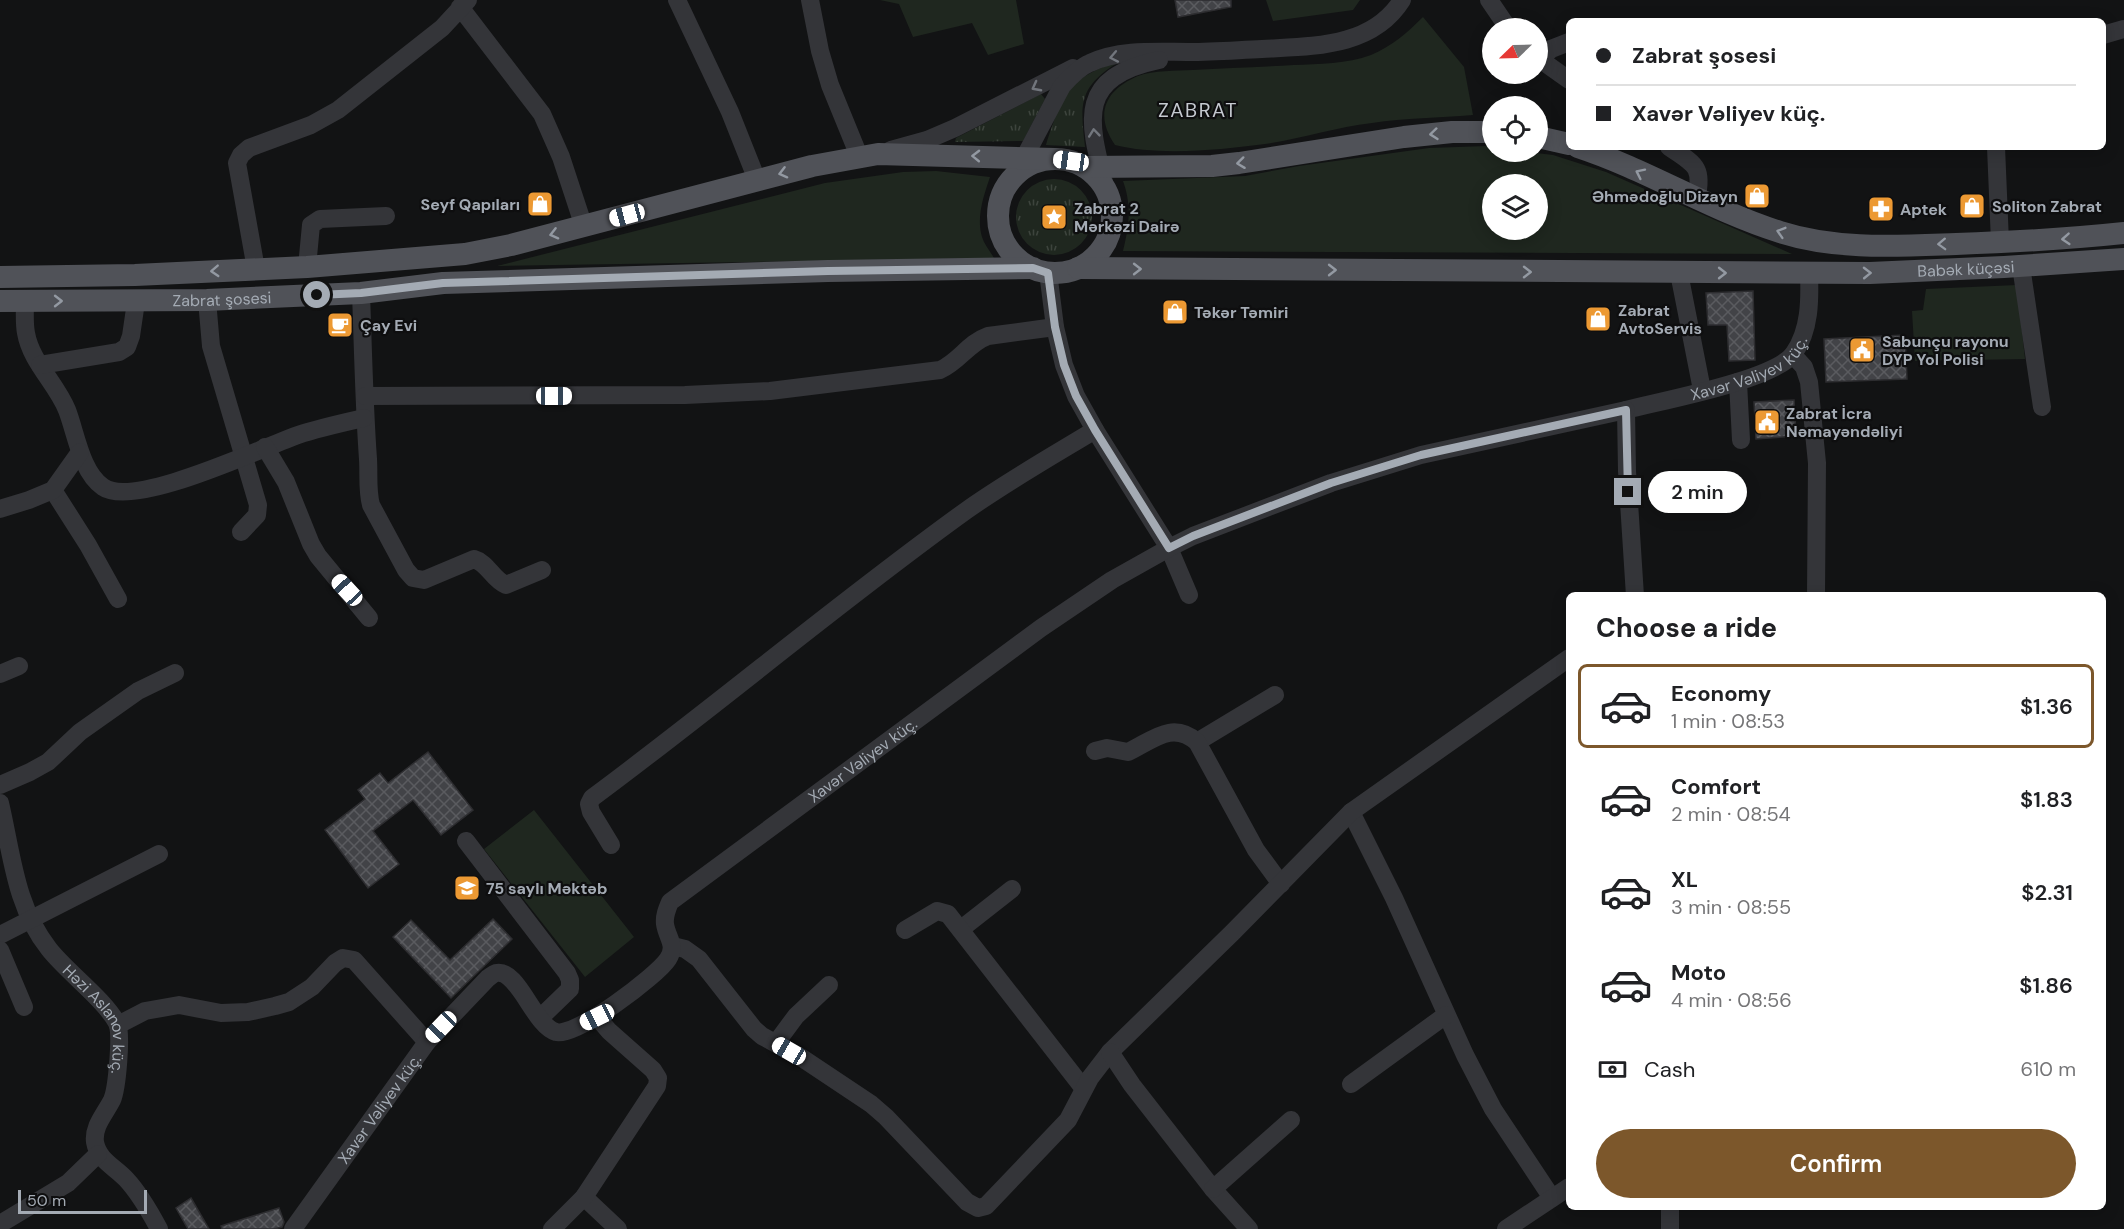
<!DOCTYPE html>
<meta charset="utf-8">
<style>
body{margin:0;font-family:"DM Sans",sans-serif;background:#f6f6f6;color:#202124;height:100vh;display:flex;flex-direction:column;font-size:22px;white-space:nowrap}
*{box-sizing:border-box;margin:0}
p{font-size:20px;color:#757577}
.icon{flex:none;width:33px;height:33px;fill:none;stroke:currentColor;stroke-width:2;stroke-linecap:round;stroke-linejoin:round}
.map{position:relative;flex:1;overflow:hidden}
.panel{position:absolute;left:1566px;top:592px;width:540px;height:618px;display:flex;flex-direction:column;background:#fff;border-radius:9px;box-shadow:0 3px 15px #0003}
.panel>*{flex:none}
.top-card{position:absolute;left:1566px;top:18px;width:540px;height:132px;border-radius:9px;box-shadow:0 3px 15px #0003;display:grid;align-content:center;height:132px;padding:0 30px;background:#fff}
.needle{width:39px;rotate:247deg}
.controls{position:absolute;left:1482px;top:18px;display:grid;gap:12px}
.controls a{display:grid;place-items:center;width:66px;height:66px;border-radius:50%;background:#fff;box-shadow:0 3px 15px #0003;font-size:30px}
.scale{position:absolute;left:18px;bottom:15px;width:129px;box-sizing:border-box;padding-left:6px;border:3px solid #a4abb4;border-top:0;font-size:16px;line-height:21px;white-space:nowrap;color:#a4abb4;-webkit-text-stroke:4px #0e0e0f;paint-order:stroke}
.end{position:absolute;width:27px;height:27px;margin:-14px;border:8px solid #a4abb4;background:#111;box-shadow:0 0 0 3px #111}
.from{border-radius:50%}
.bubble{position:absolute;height:42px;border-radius:21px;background:#fff;box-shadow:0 3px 15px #0003;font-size:20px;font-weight:600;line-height:42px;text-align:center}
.car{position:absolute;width:18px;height:36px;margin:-18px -9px;border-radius:8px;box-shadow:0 0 4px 2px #0007;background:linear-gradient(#fff 24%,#345 0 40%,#fff 0 76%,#345 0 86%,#fff 0)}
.top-card b{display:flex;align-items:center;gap:21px;height:57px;font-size:22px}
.top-card b+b{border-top:2px solid #e0e0e0}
.top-card i{width:15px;height:15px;background:#202124}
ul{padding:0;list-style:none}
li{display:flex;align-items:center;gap:18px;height:84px;margin:0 12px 9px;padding:0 18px;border:3px solid transparent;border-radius:9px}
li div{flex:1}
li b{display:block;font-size:22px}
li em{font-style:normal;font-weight:600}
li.current{border-color:#7c572b}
li>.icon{width:54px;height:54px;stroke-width:1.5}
h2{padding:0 30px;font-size:27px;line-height:72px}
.pay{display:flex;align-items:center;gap:15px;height:66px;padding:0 30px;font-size:22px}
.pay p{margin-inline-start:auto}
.primary-button{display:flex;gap:12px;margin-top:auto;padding:12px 30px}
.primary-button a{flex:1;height:69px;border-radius:36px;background:#7c572b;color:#fff;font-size:24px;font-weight:600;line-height:69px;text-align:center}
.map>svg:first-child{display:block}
.grass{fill:url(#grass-tufts)}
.park{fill:#1f271f;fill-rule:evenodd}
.building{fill:url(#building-cross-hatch);stroke:#2d2d30;stroke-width:1.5}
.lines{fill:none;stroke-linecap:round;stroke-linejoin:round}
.minor{stroke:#343539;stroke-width:18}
.major{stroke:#505258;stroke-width:22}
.oneway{stroke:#72767d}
.oneway2{stroke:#9399a2}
.route{stroke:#a4abb4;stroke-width:8}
.labels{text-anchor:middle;stroke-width:4.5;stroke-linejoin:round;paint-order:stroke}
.poi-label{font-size:16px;font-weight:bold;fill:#a4abb4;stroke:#0e0e0f;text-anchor:start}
.street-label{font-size:16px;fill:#a4abb4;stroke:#0e0e0f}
.quarter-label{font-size:20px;letter-spacing:1.5px;fill:#c5c9d0;stroke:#0e0e0f}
</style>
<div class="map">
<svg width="2124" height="1229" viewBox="0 0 2124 1229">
<defs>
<pattern id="grass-tufts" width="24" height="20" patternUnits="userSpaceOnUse" patternTransform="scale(1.5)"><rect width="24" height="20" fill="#1f271f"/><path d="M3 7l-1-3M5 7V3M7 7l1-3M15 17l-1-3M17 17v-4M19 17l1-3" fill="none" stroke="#3d443d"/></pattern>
<pattern id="building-cross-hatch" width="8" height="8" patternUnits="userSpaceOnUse" patternTransform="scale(1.5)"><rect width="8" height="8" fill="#424347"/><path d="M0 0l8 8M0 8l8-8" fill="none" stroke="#5a5b5f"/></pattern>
</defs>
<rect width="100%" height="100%" fill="#121314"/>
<path class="grass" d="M 1120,61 C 1078,87 1080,103 1085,147 L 1046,145 C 1063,94 1066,79 1120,61 Z
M 1041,94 L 1045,99 L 1023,141 L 955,142 L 956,138 Z
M1016 217a38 38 0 1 1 76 0a38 38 0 1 1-76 0Z"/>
<path class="park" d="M 880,0 L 1016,0 L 1024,44 L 988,55 L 972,23 L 913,37 L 899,4 Z
M 1266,0 L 1360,0 L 1353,10 L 1273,21 Z
M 1423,17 L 1464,67 L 1473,115 C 1439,118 1405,118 1372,123 C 1336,127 1301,139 1265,144 C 1220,150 1158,156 1115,145 C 1094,114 1105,90 1138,76 C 1154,70 1176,71 1193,70 C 1226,68 1260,67 1294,65 C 1319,64 1347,64 1371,55 C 1392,46 1407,33 1423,17 Z
M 1487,146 L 1492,146 L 1492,152 L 1528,152 L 1553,155 L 1606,172 L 1792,254 L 1123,251 C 1129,226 1132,206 1123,181 L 1245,176 L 1299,166 L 1429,148 ZM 1538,184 L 1538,230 L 1492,230 L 1492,184 Z
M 936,171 L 990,177 C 984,195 976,217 982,237 C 984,244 990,251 994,258 L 497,266 L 825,183 L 903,172 Z
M 2017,285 L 2025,359 L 1915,361 L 1912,311 L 1923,310 L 1926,289 Z
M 534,810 L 634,937 L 585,977 L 484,849 Z"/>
<path class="building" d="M 1175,0 L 1231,0 L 1231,7 L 1178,17 Z
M 1753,291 L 1755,360 L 1729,361 L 1727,325 L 1708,325 L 1706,293 Z
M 1905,335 L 1907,379 L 1826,382 L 1824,339 Z
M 1794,400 L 1796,436 L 1756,439 L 1754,402 Z
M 428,752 L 473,810 L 441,835 L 413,800 L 373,831 L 399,864 L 368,888 L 325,830 L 365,799 L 358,790 L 380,773 L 388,783 Z
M 493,919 L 512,939 L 451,998 L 393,937 L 411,920 L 450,960 Z
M 191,1198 L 209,1229 L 188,1229 L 176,1208 Z
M 279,1208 L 284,1222 L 282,1227 L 274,1229 L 222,1229 L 221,1226 Z"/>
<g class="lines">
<g class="minor">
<path d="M 677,0 L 730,112 L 757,180"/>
<path d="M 810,0 L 820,51 L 830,85 L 859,156"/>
<path d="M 1489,0 L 1508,28"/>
<path d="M 460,7 L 542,114 L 561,157 L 584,227"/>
<path d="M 2103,35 L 2124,29"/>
<path d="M 1538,58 L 1569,80"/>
<path d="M 1539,60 L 1551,49 L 1569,42"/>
<path d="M 1669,147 C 1695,164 1704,167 1696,200"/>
<path d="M 1996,147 L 2000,242"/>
<path d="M 891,150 L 927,140 L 955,128 L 1073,68"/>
<path d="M 1014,177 L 1062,86 C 1070,77 1080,67 1090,63 C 1120,49 1157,52 1189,52 C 1214,52 1238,50 1262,49 C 1312,46 1372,48 1402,0"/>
<path d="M 1106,190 C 1089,122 1074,78 1159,60"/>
<path d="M 2021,266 L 2042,407"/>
<path d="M 307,267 L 311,225 L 320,219 L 386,216"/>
<path d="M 256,269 L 237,163 L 241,155 L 249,148 L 311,125 L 338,110 L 442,28 L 468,0"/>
<path d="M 1048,272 L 1055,327 L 1064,365 L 1076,396 L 1095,430 L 1169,548 L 1189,595"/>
<path d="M 1679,273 L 1702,390"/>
<path d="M 361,293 C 363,348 364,404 368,459 C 369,475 367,490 371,505 L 406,570 L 413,578 L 424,580 L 474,559 C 488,563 492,579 506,585 L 542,570"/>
<path d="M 207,300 L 211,346 L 258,505 L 257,515 L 241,532"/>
<path d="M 25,301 C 25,311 24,323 26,333 C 31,362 56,383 67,410 C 76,433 81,472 103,487 C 134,509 261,448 298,435 C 319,428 342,423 364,418"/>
<path d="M 1793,355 L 1804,367 L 1809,382 L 1817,463 L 1816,596"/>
<path d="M 40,365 L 119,352 L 127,347 L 131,336 L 136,302"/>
<path d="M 1738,382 L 1741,440"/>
<path d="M 365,396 L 685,395 L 770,391 L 940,370 C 959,362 968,343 988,336 L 1055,327"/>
<path d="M 265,447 L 286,482 L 311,544 L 318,556 L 369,618"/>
<path d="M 53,490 L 88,545 L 118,599"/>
<path d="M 0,509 L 29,500 L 53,490 L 80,452"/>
<path id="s1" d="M 1635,596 L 1627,471 L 1626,410 C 1660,401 1776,380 1794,353 C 1810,330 1810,300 1809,273"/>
<path d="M 0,674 L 19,666"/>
<path d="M 1197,742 L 1275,695"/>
<path d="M 1095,751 L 1107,748 L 1128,752 C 1152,741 1172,720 1197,742 L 1256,850 L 1281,884"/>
<path d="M 0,785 L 30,772 L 48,762 L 80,732 L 138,691 L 175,673"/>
<path id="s2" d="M 0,803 C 12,854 15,906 49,949 C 67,972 104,999 117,1023 C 122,1034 117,1089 112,1100 C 105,1114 93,1126 95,1142 C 98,1160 115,1167 126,1179 C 140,1194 150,1212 159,1229"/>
<path d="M 1351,812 L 1394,898 L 1465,1055 L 1493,1109 L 1552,1198"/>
<path d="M 466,841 L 567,973 L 570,980 L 570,989 L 540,1018"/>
<path d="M 611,845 L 591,812 L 589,804 L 592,798 C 719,704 839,602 967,510 C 1008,481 1052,456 1095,430"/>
<path d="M 961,929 L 1012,889"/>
<path d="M 905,930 L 937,911 L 948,914 L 1084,1089"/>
<path d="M 0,935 L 159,854"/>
<path d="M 673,946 L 685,949 L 699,959 L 754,1029 L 762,1036 L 802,1058 L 871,1104 L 886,1117 L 967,1202 L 978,1208 L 986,1206 L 1068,1120 L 1090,1078 L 1110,1052 L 1232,933 L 1351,812 L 1569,658"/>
<path d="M 0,950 L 24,1007"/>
<path d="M 118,1025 L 145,1011 L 179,1005 L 221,1013 L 248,1012 L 275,1006 L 289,1002 L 312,987 L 335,963 L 343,958 L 354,960 L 427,1042"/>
<path d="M 776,1043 L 796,1016 L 829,985"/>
<path d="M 1110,1052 L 1132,1085 L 1213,1189 L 1249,1229"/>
<path d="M 1351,1084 L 1446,1015"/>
<path d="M 1213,1189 L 1291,1120"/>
<path d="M 584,1197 L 618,1229"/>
<path d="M 0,1224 L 68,1183 L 98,1154"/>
<path id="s3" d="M 293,1229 L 427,1042 L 488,978 C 491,976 493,974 496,973 C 518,968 534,1026 556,1032 C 575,1038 657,976 668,959 C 677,945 667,938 665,924 C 664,916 667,909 670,902 L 1041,628 L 1112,580 L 1169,548 L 1193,536 L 1331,483 L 1421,455 L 1626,410"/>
<path d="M 552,1229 L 584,1197 L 657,1086 L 658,1078 L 653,1070 L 609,1031 L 597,1017"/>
<path d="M 1506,1229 L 1569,1187"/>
<path d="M 1670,1229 L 1670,1208"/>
</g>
<g class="major">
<path d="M 1538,137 L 1569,144"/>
<path d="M 1578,147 C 1648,170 1710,210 1780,232 C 1836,250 1897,246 1956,244 C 2012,242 2068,239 2124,233"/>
<circle cx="1055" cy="216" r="57"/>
<path d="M 1085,167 L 1212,166 L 1239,163 L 1404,137 L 1452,132 L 1492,132"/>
<path id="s4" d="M 1078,268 L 1870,273 L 2004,267 L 2124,259"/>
<path d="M 0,277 L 135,275 L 307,267 L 465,254 L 511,245 L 812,166 L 878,154 L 1055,159"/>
<path id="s5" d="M 0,301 L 207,300 L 361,293 L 443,283 L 828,271 L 1033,268"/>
</g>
</g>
<defs><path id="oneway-chevron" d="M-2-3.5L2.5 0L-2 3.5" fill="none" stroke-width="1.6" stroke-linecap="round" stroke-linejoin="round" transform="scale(1.5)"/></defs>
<g class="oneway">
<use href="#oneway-chevron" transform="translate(1114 57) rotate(169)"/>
<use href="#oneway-chevron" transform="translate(1036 87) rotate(152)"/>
<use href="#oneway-chevron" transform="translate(1094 133) rotate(-96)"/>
</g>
<g class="oneway2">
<use href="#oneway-chevron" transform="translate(1434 134) rotate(174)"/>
<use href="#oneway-chevron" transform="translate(976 156) rotate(-179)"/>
<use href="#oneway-chevron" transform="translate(1241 163) rotate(173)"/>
<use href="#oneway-chevron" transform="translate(783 173) rotate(166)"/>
<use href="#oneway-chevron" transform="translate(1640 173) rotate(-154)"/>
<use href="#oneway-chevron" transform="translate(1781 232) rotate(-163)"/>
<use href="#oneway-chevron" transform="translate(554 234) rotate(166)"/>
<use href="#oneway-chevron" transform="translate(2066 239) rotate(176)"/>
<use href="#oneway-chevron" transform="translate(1942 244) rotate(178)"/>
<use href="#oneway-chevron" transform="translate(1137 269)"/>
<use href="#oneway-chevron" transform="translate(1332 270)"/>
<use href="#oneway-chevron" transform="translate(215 271) rotate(177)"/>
<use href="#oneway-chevron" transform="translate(1527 272)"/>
<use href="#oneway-chevron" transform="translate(1722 273)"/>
<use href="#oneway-chevron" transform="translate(1867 273) rotate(-1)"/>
<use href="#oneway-chevron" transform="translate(58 301)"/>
</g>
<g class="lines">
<path class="route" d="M 317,295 L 361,293 L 443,283 L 828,271 L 1033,268 L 1048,273 L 1055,327 L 1064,365 L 1076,396 L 1095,430 L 1169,548 L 1193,536 L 1331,483 L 1421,455 L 1626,410 L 1628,492"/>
</g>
<defs>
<symbol id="shop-square" viewBox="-11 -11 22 22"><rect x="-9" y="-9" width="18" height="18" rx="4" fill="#ec9933" stroke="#0e0e0f"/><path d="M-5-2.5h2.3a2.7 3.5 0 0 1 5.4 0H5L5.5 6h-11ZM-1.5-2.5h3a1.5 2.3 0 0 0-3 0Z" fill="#fff"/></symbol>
<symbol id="pharmacy-square" viewBox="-11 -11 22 22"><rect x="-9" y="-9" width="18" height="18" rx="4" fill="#ec9933" stroke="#0e0e0f"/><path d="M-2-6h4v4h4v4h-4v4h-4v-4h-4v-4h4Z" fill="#fff"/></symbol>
<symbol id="sight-square" viewBox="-11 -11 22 22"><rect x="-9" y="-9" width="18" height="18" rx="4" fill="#ec9933" stroke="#0e0e0f"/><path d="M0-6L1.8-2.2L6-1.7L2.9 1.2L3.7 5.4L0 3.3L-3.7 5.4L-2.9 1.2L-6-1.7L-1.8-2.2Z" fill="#fff"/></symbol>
<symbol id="cafe-square" viewBox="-11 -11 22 22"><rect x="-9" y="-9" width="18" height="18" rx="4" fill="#ec9933" stroke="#0e0e0f"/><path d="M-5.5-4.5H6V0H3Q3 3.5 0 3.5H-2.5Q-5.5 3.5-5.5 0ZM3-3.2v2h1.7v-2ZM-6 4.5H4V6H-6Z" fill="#fff"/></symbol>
<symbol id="civic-square" viewBox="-11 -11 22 22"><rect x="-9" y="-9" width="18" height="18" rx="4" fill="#ec9933" stroke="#0e0e0f"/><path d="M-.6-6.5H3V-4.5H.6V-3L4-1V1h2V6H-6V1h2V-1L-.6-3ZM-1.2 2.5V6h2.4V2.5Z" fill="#fff"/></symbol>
<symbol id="school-square" viewBox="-11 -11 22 22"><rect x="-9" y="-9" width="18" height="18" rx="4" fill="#ec9933" stroke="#0e0e0f"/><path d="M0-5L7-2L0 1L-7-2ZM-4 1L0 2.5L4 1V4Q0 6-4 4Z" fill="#fff"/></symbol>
</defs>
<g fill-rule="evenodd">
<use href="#shop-square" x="1742" y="181" width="30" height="30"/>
<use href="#shop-square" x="525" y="189" width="30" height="30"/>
<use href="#shop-square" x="1957" y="191" width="30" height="30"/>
<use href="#pharmacy-square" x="1866" y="194" width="30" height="30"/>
<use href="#sight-square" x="1039" y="202" width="30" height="30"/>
<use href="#shop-square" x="1160" y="297" width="30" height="30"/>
<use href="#shop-square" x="1583" y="304" width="30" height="30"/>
<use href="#cafe-square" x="325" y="310" width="30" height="30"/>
<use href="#civic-square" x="1847" y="335" width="30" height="30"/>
<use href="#civic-square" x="1752" y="407" width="30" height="30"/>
<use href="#school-square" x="452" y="873" width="30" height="30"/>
</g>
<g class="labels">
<g class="poi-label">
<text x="1738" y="202" text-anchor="end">Əhmədoğlu Dizayn</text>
<text x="520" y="210" text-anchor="end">Seyf Qapıları</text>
<text x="1992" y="212">Soliton Zabrat</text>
<text x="1074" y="214">Zabrat 2<tspan x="1074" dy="18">Mərkəzi Dairə</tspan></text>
<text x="1900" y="215">Aptek</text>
<text x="1618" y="316">Zabrat<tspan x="1618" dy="18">AvtoServis</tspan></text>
<text x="1194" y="318">Təkər Təmiri</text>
<text x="360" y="331">Çay Evi</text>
<text x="1882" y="347">Sabunçu rayonu<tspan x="1882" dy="18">DYP Yol Polisi</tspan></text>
<text x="1786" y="419">Zabrat İcra<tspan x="1786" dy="18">Nəmayəndəliyi</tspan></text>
<text x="486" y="894">75 saylı Məktəb</text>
</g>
<g class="street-label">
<text dy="6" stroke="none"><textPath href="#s4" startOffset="888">Babək küçəsi</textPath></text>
<text dy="6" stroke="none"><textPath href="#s5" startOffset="222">Zabrat şosesi</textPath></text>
<text dy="6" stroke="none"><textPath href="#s1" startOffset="318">Xavər Vəliyev küç.</textPath></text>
<text dy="6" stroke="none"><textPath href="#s3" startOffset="850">Xavər Vəliyev küç.</textPath></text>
<text dy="6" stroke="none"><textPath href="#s2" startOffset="244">Həzi Aslanov küç.</textPath></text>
<text dy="6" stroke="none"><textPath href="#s3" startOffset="148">Xavər Vəliyev küç.</textPath></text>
</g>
<g class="quarter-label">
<text x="1198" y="117">ZABRAT</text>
</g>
</g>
</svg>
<div class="controls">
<a><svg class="needle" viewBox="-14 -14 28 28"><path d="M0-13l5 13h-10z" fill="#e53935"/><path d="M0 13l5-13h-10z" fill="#757577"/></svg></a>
<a><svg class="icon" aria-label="locate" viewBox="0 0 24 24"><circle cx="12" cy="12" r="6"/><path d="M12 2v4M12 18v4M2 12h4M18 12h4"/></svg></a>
<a><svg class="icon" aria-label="layers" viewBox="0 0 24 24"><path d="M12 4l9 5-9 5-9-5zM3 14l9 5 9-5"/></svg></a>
</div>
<div class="scale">50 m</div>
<i class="end from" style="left:317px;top:295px"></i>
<i class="end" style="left:1628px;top:492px"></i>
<div class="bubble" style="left:1648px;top:471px;width:99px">2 min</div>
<i class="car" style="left:1071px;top:161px;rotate:278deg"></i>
<i class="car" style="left:627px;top:215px;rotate:255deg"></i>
<i class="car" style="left:554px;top:396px;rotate:90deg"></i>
<i class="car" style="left:347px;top:590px;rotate:317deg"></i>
<i class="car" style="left:597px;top:1017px;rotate:244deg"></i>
<i class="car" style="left:441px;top:1027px;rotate:224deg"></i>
<i class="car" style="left:789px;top:1051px;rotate:300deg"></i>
<div class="top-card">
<b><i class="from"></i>Zabrat şosesi</b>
<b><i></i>Xavər Vəliyev küç.</b>
</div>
<section class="panel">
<h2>Choose a ride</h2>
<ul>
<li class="current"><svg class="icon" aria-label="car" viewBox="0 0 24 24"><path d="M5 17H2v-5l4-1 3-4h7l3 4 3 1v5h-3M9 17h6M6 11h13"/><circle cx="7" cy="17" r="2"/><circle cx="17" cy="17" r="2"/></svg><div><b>Economy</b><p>1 min · 08:53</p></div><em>$1.36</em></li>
<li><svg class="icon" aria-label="car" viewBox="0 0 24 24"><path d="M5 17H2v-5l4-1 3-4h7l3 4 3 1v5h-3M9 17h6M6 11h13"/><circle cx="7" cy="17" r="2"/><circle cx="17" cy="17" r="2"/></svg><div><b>Comfort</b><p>2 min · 08:54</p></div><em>$1.83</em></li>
<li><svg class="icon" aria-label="car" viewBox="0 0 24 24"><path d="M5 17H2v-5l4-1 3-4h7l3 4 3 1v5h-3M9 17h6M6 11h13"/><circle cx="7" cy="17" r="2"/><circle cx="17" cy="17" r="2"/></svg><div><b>XL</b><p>3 min · 08:55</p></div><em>$2.31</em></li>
<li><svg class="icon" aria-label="car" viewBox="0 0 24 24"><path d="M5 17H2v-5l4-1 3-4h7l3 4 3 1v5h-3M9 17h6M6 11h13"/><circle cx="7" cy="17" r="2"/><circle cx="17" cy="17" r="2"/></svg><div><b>Moto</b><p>4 min · 08:56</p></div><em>$1.86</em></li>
</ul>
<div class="pay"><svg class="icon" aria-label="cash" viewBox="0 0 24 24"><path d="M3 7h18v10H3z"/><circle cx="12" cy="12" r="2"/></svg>Cash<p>610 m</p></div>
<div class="primary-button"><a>Confirm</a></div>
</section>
</div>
